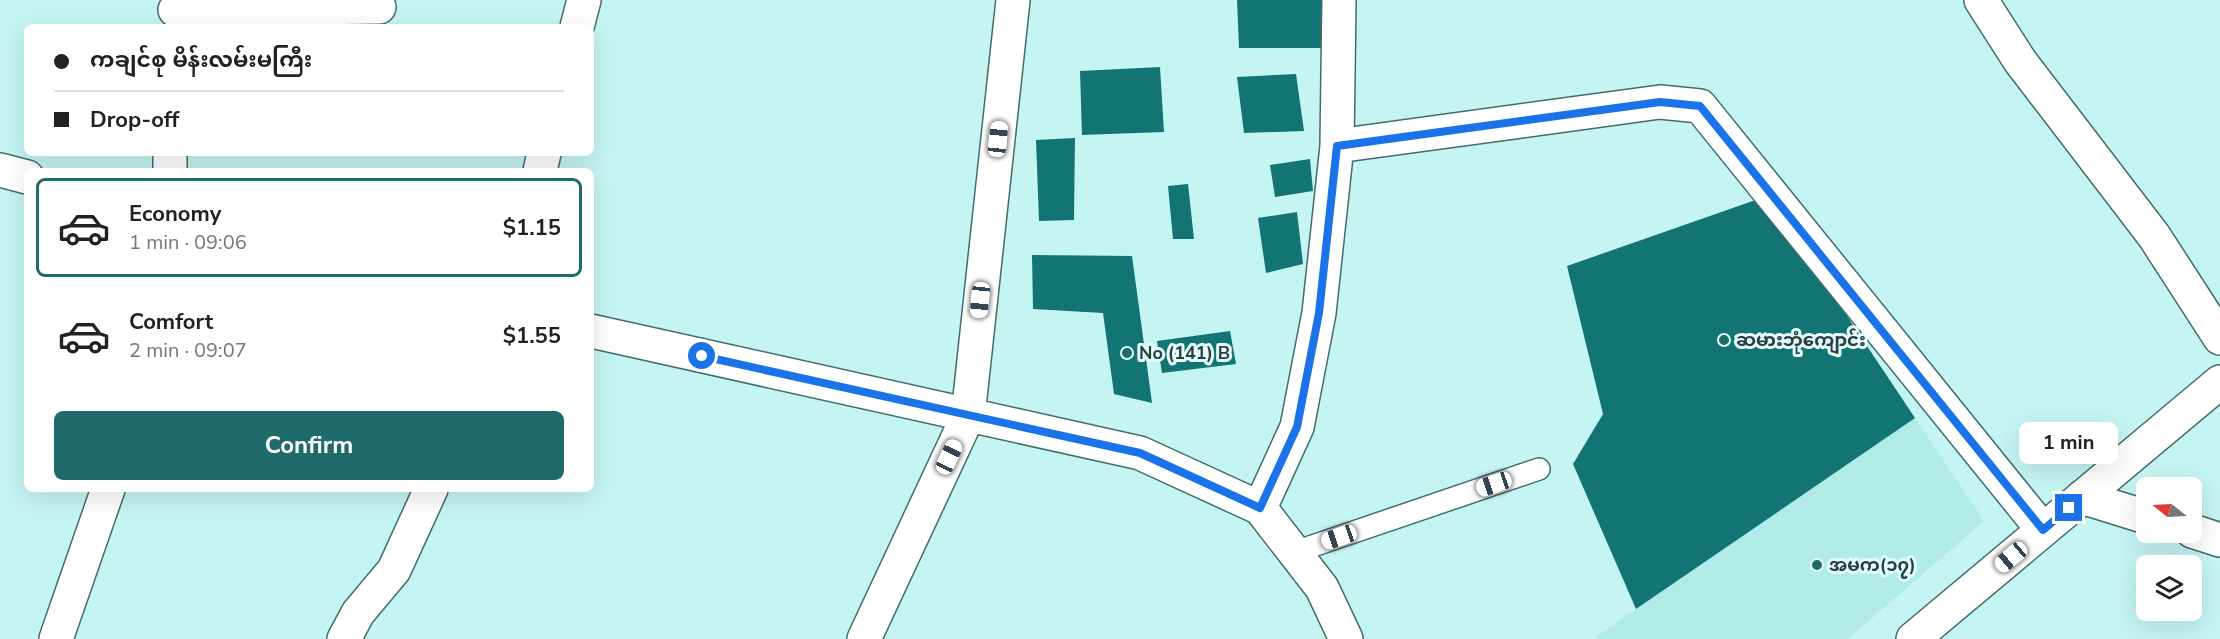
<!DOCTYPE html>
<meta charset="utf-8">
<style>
body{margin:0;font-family:"Nunito Sans","Noto Sans Myanmar",sans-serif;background:#f6f6f6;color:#222;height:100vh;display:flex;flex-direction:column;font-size:22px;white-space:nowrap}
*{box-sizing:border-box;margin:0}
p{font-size:20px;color:#767676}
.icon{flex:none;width:33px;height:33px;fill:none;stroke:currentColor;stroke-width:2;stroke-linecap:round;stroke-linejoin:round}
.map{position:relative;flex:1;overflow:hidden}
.details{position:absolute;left:24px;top:168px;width:570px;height:324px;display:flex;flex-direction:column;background:#fff;border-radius:9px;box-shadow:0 6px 24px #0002}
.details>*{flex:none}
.top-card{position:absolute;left:24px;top:24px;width:570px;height:132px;border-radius:9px;box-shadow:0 6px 24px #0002;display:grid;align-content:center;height:132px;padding:0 30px;background:#fff}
.needle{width:39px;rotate:288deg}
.controls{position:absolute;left:2136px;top:477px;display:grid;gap:12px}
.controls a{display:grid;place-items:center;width:66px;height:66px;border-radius:9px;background:#fff;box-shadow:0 6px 24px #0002;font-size:30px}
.end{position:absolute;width:27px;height:27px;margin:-14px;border:8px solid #1a73e8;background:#fff;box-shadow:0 0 0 3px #fff}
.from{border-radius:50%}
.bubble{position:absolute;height:42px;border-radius:9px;background:#fff;box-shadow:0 6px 24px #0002;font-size:20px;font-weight:700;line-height:42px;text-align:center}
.car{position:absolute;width:18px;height:36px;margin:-18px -9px;border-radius:8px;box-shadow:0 0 4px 2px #0007;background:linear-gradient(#fff 24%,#345 0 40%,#fff 0 76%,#345 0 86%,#fff 0)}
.top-card b{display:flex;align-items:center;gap:21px;height:57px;font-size:22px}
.top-card b+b{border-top:2px solid #e0e0e0}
.top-card i{width:15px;height:15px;background:#222}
ul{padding:10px 0 0;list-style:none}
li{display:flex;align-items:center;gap:18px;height:99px;margin:0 12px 9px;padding:0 18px;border:3px solid transparent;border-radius:9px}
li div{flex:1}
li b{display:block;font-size:22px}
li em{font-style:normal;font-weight:700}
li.current{border-color:#1f6b69}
li>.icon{width:54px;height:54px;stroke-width:1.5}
.button{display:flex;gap:12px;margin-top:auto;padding:12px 30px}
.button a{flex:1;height:69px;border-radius:9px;background:#1f6b69;color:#fff;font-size:24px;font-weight:700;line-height:69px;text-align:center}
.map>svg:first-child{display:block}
.built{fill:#b0ebe8}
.building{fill:#127573}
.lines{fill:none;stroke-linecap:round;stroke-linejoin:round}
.lane-casing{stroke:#416d6c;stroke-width:24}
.street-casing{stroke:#416d6c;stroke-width:36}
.lane{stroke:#fff;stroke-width:21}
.street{stroke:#fff;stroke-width:33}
.route{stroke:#1a73e8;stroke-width:8}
.poi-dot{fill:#1f6b69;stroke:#e1fefc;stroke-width:2}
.labels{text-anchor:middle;stroke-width:6;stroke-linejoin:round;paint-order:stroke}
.poi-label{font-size:18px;font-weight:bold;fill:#2b3e3d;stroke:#e1fefc;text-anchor:start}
</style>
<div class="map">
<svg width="2220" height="639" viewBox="0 0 2220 639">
<rect width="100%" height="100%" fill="#c5f5f3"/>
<path class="built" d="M 1915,418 L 1984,521 L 1848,639 L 1599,639 L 1597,636 Z"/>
<path class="building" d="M 1237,0 L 1327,0 L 1326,48 L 1239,48 Z
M 1160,67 L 1164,132 L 1082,135 L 1080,71 Z
M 1296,74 L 1304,131 L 1244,133 L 1237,77 Z
M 1075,138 L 1074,220 L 1039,221 L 1036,140 Z
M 1310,159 L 1313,191 L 1275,197 L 1270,165 Z
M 1188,184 L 1194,239 L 1173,239 L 1168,186 Z
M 1767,196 L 1915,418 L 1636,609 L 1573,464 L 1603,414 L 1567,266 Z
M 1297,212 L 1303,264 L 1266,273 L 1258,218 Z
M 1032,255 L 1132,256 L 1152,403 L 1114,394 L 1103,313 L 1033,309 Z
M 1230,331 L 1236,364 L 1162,373 L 1157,341 Z"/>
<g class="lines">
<defs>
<path id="lane" d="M 1295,552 L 1539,469"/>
<path id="street" d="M 1981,0 L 2020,61 L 2154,236 L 2220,338
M 175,10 L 379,7
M 577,27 L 584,0
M 1337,146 L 1660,102 L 1700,106 L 2043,530
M 0,170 L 27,177
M 170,171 L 170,153
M 540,171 L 544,153
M 591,331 L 1140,453 L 1260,508 L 1322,588 L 1346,639
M 2082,497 L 2146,517
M 1260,508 L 1297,427 L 1319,313 L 1337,146 L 1339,0
M 2192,531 L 2220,540
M 56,639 L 108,489
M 344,639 L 358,613 L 394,570 L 431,489
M 864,639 L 968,416 L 1013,0
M 1913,639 L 2220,382"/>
</defs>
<use href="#lane" class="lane-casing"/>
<use href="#street" class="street-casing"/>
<use href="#lane" class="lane"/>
<use href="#street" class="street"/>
</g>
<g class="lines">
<path class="route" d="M 702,356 L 1140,453 L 1260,508 L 1297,427 L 1319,313 L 1337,146 L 1660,102 L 1700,106 L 2043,530 L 2069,508"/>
</g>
<g class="poi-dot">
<circle cx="1724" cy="340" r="6"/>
<circle cx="1127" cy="353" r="6"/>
<circle cx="1817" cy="565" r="6"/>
</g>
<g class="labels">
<g class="poi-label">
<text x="1736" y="346">ဆမားဘုံကျောင်း</text>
<text x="1139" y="359">No (141) B</text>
<text x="1829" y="571">အမက(၁၇)</text>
</g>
</g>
</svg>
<div class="controls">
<a><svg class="needle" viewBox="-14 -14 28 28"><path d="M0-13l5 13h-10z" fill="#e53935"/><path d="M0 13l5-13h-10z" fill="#767676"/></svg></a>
<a><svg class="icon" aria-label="layers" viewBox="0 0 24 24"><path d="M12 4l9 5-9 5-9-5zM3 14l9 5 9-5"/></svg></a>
</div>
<i class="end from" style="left:702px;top:356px"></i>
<i class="end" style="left:2069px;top:508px"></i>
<div class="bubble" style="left:2019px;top:422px;width:99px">1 min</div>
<i class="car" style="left:998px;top:139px;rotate:6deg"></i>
<i class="car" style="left:980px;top:300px;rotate:186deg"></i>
<i class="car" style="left:949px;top:457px;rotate:25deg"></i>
<i class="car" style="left:1494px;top:484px;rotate:251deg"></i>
<i class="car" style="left:1339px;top:537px;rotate:251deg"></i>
<i class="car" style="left:2011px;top:557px;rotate:230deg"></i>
<div class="top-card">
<b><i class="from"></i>ကချင်စု မိန်းလမ်းမကြီး</b>
<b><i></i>Drop-off</b>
</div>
<section class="details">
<ul>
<li class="current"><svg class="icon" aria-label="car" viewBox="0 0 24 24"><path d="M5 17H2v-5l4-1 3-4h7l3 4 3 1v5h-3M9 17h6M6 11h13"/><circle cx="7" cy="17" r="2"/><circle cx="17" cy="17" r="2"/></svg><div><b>Economy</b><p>1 min · 09:06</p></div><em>$1.15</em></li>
<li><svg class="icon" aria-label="car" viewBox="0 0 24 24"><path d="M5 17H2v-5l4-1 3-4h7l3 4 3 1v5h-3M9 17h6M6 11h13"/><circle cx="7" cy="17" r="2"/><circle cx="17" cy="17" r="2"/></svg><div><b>Comfort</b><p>2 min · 09:07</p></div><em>$1.55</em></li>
</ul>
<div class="button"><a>Confirm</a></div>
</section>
</div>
